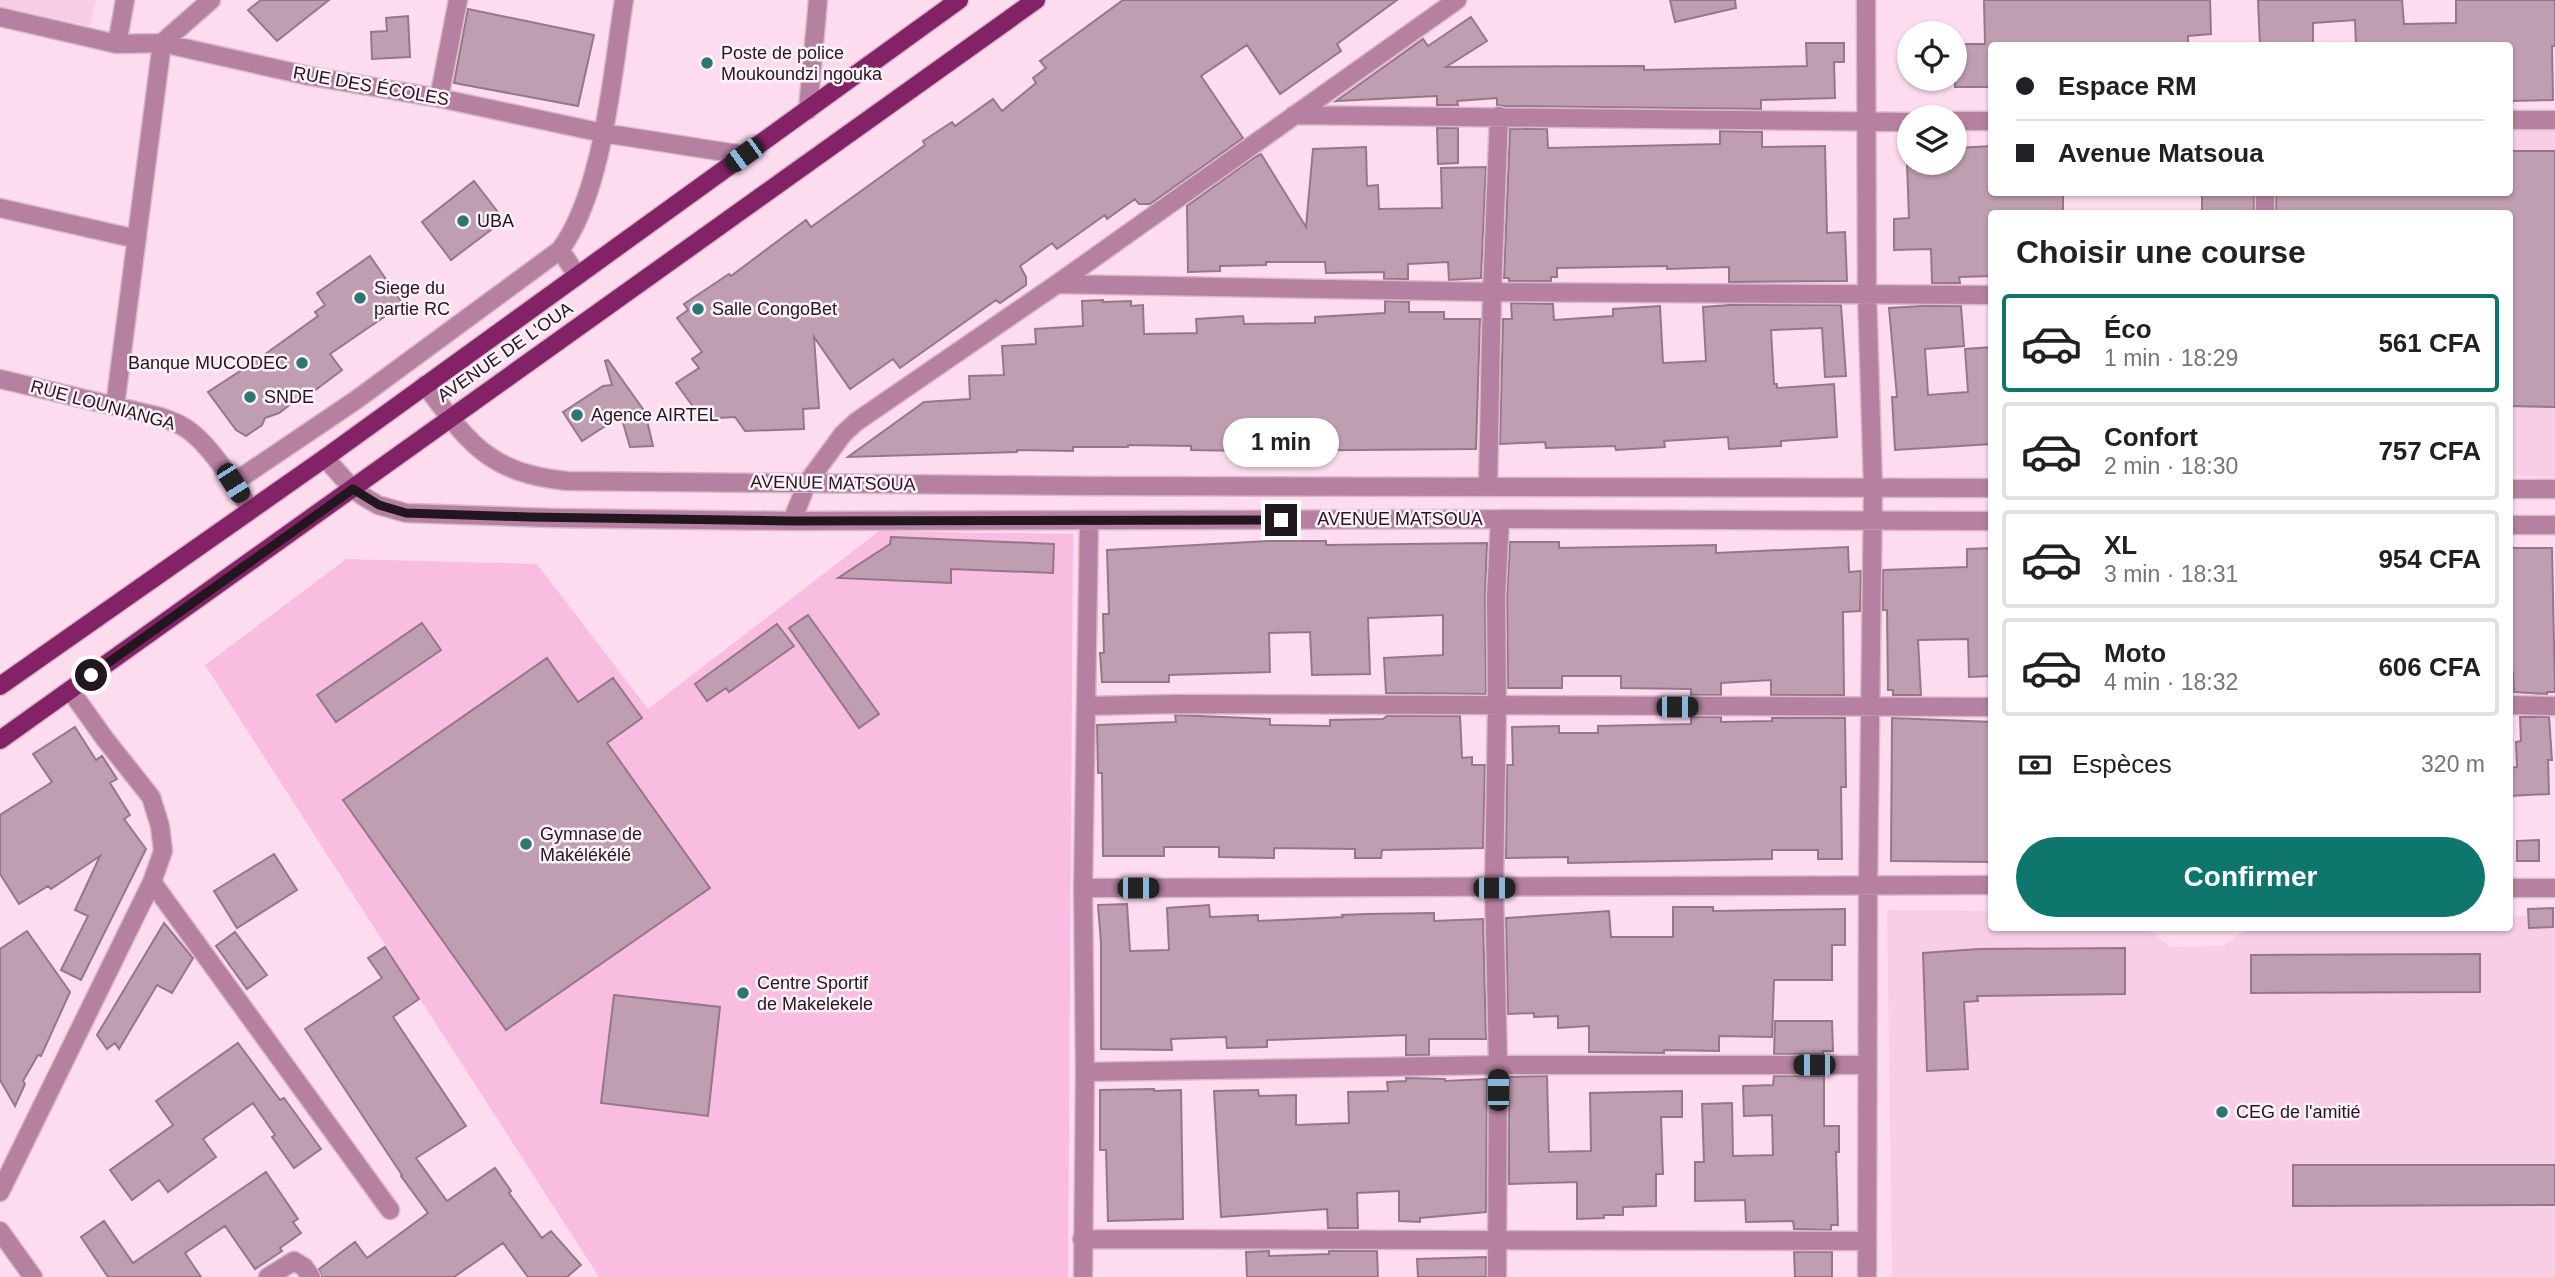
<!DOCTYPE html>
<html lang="fr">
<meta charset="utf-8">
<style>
body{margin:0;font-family:Helvetica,sans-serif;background:#f2f2f2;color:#202124;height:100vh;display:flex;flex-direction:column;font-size:26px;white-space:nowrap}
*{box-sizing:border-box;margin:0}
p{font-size:23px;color:#757577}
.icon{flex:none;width:38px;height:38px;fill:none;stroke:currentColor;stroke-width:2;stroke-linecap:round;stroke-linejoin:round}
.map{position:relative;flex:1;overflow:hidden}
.sheet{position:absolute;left:1988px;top:210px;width:525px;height:721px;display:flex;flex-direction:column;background:#fff;border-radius:7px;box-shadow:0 2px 5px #0004}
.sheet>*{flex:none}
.guide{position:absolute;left:1988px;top:42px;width:525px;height:154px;border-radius:7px;box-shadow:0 2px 5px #0004;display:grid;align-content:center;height:154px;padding:0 28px;background:#fff}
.fabs{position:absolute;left:1897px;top:21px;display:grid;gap:14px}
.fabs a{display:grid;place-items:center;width:70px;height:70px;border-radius:50%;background:#fff;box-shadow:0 2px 5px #0004;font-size:35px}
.end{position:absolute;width:32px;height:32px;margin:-16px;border:9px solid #23171f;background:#fff;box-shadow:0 0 0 4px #fff}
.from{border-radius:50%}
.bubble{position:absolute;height:49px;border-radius:24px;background:#fff;box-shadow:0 2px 5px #0004;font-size:23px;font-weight:800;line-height:49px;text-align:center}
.car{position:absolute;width:21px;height:42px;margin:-21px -10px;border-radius:9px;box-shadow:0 0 5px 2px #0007;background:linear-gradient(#222 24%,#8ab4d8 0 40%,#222 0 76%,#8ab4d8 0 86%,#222 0)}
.guide b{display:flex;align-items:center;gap:24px;height:66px;font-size:26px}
.guide b+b{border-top:2px solid #e0e0e0}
.guide i{width:18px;height:18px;background:#202124}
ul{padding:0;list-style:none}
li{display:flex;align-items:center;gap:21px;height:98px;margin:0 14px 10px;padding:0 14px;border:4px solid #e0e0e0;border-radius:7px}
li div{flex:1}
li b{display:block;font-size:26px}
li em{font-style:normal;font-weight:800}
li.selected{border-color:#0f766e}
li>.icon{width:63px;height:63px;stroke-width:1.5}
h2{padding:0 28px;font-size:32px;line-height:84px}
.pay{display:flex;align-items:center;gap:18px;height:77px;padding:0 28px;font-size:26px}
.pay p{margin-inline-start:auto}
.primary-button{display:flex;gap:14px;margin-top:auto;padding:14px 28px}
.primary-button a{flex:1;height:80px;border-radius:42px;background:#0f766e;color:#fff;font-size:28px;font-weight:800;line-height:80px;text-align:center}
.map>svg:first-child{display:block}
.built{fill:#f8cee6}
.green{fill:#f8bde0}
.building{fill:#be9eb0;stroke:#957789;stroke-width:2}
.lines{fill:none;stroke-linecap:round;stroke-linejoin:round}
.minor-casing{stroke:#d7b9ca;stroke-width:21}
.major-casing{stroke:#d7b9ca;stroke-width:21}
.minor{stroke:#b680a1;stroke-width:18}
.major{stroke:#832266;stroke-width:18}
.route{stroke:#23171f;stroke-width:9}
.poi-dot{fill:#2d7674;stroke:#fef0f8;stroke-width:2.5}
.labels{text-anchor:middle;stroke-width:5;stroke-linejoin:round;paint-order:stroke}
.poi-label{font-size:18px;fill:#23171f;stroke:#fef0f8;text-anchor:start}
.street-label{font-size:18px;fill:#23171f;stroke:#fef0f8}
</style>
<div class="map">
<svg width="2555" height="1277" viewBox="0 0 2555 1277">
<rect width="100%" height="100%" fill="#fedcef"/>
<path class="built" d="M 0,0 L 96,0 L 90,26 L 0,6 Z
M 2510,120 L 2555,120 L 2555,477 L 2510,476 L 2510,214 L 2265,214 L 2265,193 L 2510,192 Z
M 1887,910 L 1991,911 L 1992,928 L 2148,928 L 2170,947 L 2223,946 L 2248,928 L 2510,928 L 2510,916 L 2555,916 L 2555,1277 L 1892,1277 Z"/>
<path class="green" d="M 879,531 L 1073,534 L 1068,1277 L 599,1277 L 205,665 L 346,559 L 537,564 L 648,709 Z"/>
<path class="building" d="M 261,0 L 329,0 L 277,41 L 248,10 Z
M 1123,0 L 1397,0 L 1337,44 L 1341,51 L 1280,94 L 1247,45 L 1201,76 L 1243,138 L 1150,204 L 1139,204 L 1135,199 L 1107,219 L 1105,215 L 1057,249 L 1052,243 L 1020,266 L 1026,277 L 1026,285 L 1000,303 L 996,300 L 900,368 L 893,359 L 850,389 L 814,337 L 819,408 L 803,409 L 804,429 L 745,431 L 735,417 L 702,419 L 676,383 L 699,368 L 692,359 L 702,352 L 677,318 L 688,310 L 684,304 L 729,274 L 731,276 L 806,220 L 811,227 L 925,145 L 923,141 L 952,122 L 955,126 L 993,99 L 1002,111 L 1036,83 L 1033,78 L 1046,68 L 1040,61 Z
M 1670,0 L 1735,0 L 1736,8 L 1675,22 Z
M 1984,0 L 2210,0 L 2211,34 L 2188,36 L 2188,46 L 1992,46 L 1992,87 L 1955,87 L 1955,44 L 1985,44 Z
M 2258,0 L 2402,0 L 2404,24 L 2456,23 L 2456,0 L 2555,0 L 2555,46 L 2552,46 L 2553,100 L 2510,101 L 2510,46 L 2356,46 L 2355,20 L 2313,23 L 2313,46 L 2260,46 Z
M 468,9 L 594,35 L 578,106 L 454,83 Z
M 408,16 L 410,57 L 372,59 L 371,32 L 387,31 L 386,18 Z
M 1471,17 L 1487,41 L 1446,67 L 1644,66 L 1644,70 L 1807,66 L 1806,43 L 1844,43 L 1844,62 L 1834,62 L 1835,98 L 1761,100 L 1761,109 L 1504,106 L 1497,105 L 1497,98 L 1457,101 L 1458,105 L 1437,105 L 1437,96 L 1336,101 L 1423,39 L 1428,46 Z
M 1437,128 L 1458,128 L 1458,163 L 1438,164 Z
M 1510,129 L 1547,129 L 1548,148 L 1720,144 L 1720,131 L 1762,132 L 1762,147 L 1825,146 L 1827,233 L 1845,232 L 1847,281 L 1729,282 L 1729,267 L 1667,269 L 1667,266 L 1557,268 L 1557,277 L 1551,277 L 1551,281 L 1509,281 L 1509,278 L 1504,278 Z
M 1992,146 L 1992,192 L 2063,192 L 2063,214 L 1992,214 L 1992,276 L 1959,277 L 1960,283 L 1932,283 L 1931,249 L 1894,250 L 1894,219 L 1909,218 L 1907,163 L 1955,163 L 1955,148 Z
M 1366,147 L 1367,186 L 1378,185 L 1379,209 L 1442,208 L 1441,168 L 1486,167 L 1481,278 L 1449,280 L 1448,262 L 1408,264 L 1408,279 L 1384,279 L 1384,272 L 1326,273 L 1325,262 L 1266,262 L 1266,265 L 1220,266 L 1220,271 L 1188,272 L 1187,206 L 1255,157 L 1261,154 L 1306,227 L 1313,149 Z
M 2510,151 L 2555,151 L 2555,407 L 2510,406 L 2510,214 L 2276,214 L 2276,192 L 2510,192 Z
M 474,181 L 504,220 L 451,260 L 422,222 Z
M 2202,192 L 2254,192 L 2254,214 L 2202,214 Z
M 370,256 L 403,304 L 330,354 L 342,370 L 298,403 L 296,400 L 279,413 L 265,418 L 262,425 L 246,436 L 236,430 L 208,392 L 257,360 L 318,316 L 315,312 L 325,305 L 317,293 Z
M 1103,300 L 1103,302 L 1131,301 L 1131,306 L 1143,305 L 1144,334 L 1197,333 L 1196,319 L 1243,316 L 1244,324 L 1315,323 L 1315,317 L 1385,313 L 1385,301 L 1409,302 L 1409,312 L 1444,312 L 1444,319 L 1480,319 L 1476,449 L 1246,451 L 1191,450 L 1191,446 L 1128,445 L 1128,447 L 1073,447 L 1073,451 L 1017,450 L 1017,452 L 848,457 L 924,402 L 970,399 L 969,376 L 1004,375 L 1002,346 L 1036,344 L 1035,329 L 1083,326 L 1082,301 Z
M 1511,303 L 1553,304 L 1554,320 L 1613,316 L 1613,309 L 1660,306 L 1663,363 L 1706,361 L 1703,307 L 1730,305 L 1841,305 L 1846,376 L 1825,377 L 1822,328 L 1771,330 L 1774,384 L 1777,384 L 1777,388 L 1834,384 L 1837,437 L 1781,441 L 1781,446 L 1729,449 L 1728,437 L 1664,441 L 1665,447 L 1616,450 L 1615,446 L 1546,448 L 1545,442 L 1500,444 L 1503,319 L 1512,319 Z
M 1923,306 L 1961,306 L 1964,346 L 1925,349 L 1928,395 L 1968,392 L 1965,349 L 1992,347 L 1992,444 L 1895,450 L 1892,397 L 1897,397 L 1889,308 Z
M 608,360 L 645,412 L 653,446 L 630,447 L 621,416 L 582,441 L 563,412 L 603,386 L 612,385 L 605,361 Z
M 891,537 L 1054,544 L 1053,573 L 951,569 L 951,583 L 838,578 L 890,544 Z
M 1268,541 L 1326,541 L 1326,545 L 1487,543 L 1485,597 L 1486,694 L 1386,693 L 1384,658 L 1443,655 L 1443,615 L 1368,618 L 1370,674 L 1312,675 L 1310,632 L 1269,633 L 1270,672 L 1169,675 L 1169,682 L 1102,682 L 1100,653 L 1104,653 L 1103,614 L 1109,614 L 1107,550 Z
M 1510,542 L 1559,542 L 1559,548 L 1716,545 L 1716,553 L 1848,547 L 1849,572 L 1861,571 L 1860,611 L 1843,612 L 1844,695 L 1771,695 L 1771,680 L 1721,683 L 1721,695 L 1691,695 L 1691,689 L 1621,688 L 1621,676 L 1562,676 L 1562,688 L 1508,688 L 1507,597 Z
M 1992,548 L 1992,676 L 1969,677 L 1968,639 L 1918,640 L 1921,695 L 1893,695 L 1893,690 L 1888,690 L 1887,610 L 1883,610 L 1883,570 L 1967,567 L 1967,549 Z
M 2510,548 L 2552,548 L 2555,692 L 2547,692 L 2547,694 L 2514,692 L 2513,672 L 2510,672 Z
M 808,615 L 879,714 L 859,728 L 789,628 Z
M 422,623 L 441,650 L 336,722 L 317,695 Z
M 777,624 L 794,646 L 729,692 L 726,688 L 707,701 L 695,684 Z
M 547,658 L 578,702 L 613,678 L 642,718 L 607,743 L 710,888 L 506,1030 L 343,800 Z
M 1175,715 L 1270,719 L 1270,725 L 1330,726 L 1330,720 L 1383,719 L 1387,716 L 1460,716 L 1462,758 L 1472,757 L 1472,765 L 1485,765 L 1483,848 L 1382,850 L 1381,858 L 1355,858 L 1355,849 L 1274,848 L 1274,858 L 1219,857 L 1219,847 L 1164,847 L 1164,856 L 1103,856 L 1102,773 L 1098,773 L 1097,725 L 1176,722 Z
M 1691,717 L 1721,717 L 1721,722 L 1772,721 L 1772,718 L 1845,718 L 1846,787 L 1841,787 L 1842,859 L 1818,859 L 1818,850 L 1772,850 L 1772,859 L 1568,863 L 1568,857 L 1506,858 L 1507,765 L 1513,765 L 1512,727 L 1559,726 L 1559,733 L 1598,733 L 1598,726 L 1691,724 Z
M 2520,717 L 2549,717 L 2552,760 L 2548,760 L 2549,794 L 2510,796 L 2510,768 L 2517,767 L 2516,742 L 2521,741 Z
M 1892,718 L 1992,722 L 1992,862 L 1891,861 Z
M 75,727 L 96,760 L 102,756 L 117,779 L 110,783 L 130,815 L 124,819 L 146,849 L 81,980 L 61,970 L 88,916 L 75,910 L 100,856 L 51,889 L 48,886 L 19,904 L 0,874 L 0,815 L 52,782 L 33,754 Z
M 2539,840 L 2539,861 L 2517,861 L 2517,841 Z
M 274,854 L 297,890 L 237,928 L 214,891 Z
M 1127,904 L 1130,951 L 1169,950 L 1167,908 L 1209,905 L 1210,917 L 1258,915 L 1258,921 L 1343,917 L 1342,915 L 1366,914 L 1434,913 L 1434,921 L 1483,919 L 1486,1039 L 1429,1039 L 1429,1055 L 1406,1055 L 1406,1035 L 1267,1040 L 1267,1047 L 1227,1048 L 1226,1037 L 1171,1039 L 1172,1050 L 1101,1049 L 1101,943 L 1098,905 Z
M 1673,907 L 1713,907 L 1713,911 L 1845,909 L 1845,945 L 1832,945 L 1832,980 L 1774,980 L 1772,1037 L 1719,1036 L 1719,1051 L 1664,1050 L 1664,1053 L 1589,1052 L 1589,1026 L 1558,1028 L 1558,1016 L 1534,1017 L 1534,1013 L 1508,1014 L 1506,918 L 1609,911 L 1611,937 L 1673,937 Z
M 2553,908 L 2553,927 L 2529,928 L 2528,909 Z
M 164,923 L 193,958 L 172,993 L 157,985 L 119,1049 L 115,1043 L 107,1049 L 97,1035 Z
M 27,931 L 70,992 L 41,1056 L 38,1055 L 23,1081 L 25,1084 L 15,1106 L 0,1080 L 0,949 Z
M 235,932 L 267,975 L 247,989 L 216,946 Z
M 385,947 L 419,999 L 393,1017 L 466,1126 L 416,1158 L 447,1201 L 495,1168 L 511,1191 L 509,1193 L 542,1238 L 551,1231 L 581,1265 L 567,1277 L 528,1277 L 503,1243 L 454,1277 L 322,1277 L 319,1269 L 355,1242 L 367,1258 L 428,1213 L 401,1176 L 402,1175 L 305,1029 L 382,978 L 368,958 Z
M 2125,948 L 2125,994 L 1977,996 L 1978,1001 L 1964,1002 L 1968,1069 L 1927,1071 L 1923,953 L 1979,949 Z
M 2480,954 L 2480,992 L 2251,993 L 2251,955 Z
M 614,995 L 720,1007 L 708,1116 L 601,1103 Z
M 1775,1021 L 1832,1021 L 1833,1051 L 1823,1051 L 1823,1054 L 1774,1054 Z
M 238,1043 L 280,1100 L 284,1098 L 321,1149 L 294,1168 L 272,1137 L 275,1135 L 253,1103 L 203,1139 L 216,1157 L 168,1192 L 159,1180 L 132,1200 L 110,1170 L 173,1125 L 156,1101 Z
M 1547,1076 L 1549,1152 L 1591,1151 L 1590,1093 L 1682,1091 L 1682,1117 L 1661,1117 L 1663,1174 L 1656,1174 L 1656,1206 L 1623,1207 L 1623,1215 L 1604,1215 L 1604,1218 L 1577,1219 L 1577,1182 L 1509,1184 L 1509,1077 Z
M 1774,1076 L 1824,1076 L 1824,1126 L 1839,1126 L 1839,1152 L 1836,1152 L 1838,1225 L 1831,1225 L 1831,1230 L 1794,1229 L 1793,1221 L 1746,1222 L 1745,1200 L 1695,1201 L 1695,1162 L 1704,1162 L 1702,1104 L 1732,1103 L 1733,1156 L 1773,1155 L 1772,1115 L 1744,1116 L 1743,1086 L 1773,1085 Z
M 1406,1078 L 1445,1079 L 1445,1081 L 1487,1079 L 1486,1212 L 1420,1218 L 1420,1222 L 1399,1221 L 1399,1191 L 1357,1193 L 1358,1228 L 1328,1228 L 1327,1209 L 1221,1217 L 1214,1091 L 1258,1090 L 1259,1096 L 1296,1095 L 1296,1125 L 1349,1123 L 1348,1092 L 1388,1091 L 1387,1082 L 1406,1081 Z
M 1154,1089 L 1154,1091 L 1181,1090 L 1183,1219 L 1108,1221 L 1106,1150 L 1100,1150 L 1100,1090 Z
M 2293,1165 L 2555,1165 L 2555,1205 L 2293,1206 Z
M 266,1172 L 298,1219 L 293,1222 L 301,1233 L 280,1248 L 282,1251 L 255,1269 L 225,1226 L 185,1253 L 201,1277 L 108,1277 L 81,1237 L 104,1221 L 133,1263 Z
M 1269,1251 L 1269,1256 L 1329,1254 L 1329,1251 L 1377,1251 L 1378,1277 L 1247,1277 L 1246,1252 Z
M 1794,1252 L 1832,1252 L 1832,1277 L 1795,1277 Z
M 1486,1257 L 1486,1277 L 1418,1277 L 1417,1259 Z"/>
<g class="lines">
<defs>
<path id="minor" d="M 1866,0 L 1867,294 L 1873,487 L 1868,886 L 1867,1277
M 0,17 L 117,44 L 162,43 L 309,76 L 439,98 L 603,133 L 744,155
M 117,44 L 125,0
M 439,98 L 458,0
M 808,110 L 818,0
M 1294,115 L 1909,122
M 2510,120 L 2555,120
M 1955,121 L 1992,121
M 0,208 L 137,239
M 2265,214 L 2265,192
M 560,250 L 577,275
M 1057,284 L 1492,292 L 1992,295
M 0,379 L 161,417 C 168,420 176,422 182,426 C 208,440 234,484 250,509
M 425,385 C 470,444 489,473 567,481 L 1092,486 L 1992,488
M 115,406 L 162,43 L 211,0
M 325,458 L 353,489 L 366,498 L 378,505 L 406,513 L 553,518 L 792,521 L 1500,519 L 1992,521
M 233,483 L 356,400 L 560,250 C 604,191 612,73 624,0
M 1488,485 L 1492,292 L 1499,116
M 2510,489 L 2555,489
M 792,521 L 807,483 L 843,434 L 856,422 L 1057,284 L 1457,0
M 2510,525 L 2555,525
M 2510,705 L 2555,706
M 1087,706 L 1173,704 L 1992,707
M 152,882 L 390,1210
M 1083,888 L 1992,885
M 2510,888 L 2555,888
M 1085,1072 L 1498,1065 L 1867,1065
M 0,1192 L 152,882 L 163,851 L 160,826 L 151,797 L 105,739 L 70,690
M 0,1231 L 33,1277
M 1082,1239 L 1867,1241
M 268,1277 L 294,1261 L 304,1267 L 311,1277
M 1083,1277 L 1085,1072 L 1083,888 L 1089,521
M 1497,1277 L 1498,1065 L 1494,888 L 1497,707 L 1496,597 L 1500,519"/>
<path id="major" d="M 0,686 L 325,458 L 959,0
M 0,740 L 1036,0"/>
</defs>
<use href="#minor" class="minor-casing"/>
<use href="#major" class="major-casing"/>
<use href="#minor" class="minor"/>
<use href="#major" class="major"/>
</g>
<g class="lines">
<path class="route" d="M 91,675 L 353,489 L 379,505 L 406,513 L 528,517 L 792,521 L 1281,520"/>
</g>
<g class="poi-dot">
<circle cx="707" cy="63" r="7"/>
<circle cx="463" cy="221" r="7"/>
<circle cx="360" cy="298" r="7"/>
<circle cx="698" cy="309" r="7"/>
<circle cx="302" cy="363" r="7"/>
<circle cx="250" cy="397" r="7"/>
<circle cx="577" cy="415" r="7"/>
<circle cx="526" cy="844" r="7"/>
<circle cx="743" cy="993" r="7"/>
<circle cx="2222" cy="1112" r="7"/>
</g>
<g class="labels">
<g class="poi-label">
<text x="721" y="59">Poste de police<tspan x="721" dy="21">Moukoundzi ngouka</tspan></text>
<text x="477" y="227">UBA</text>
<text x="374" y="294">Siege du<tspan x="374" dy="21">partie RC</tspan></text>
<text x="712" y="315">Salle CongoBet</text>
<text x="288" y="369" text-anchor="end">Banque MUCODEC</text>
<text x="264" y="403">SNDE</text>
<text x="591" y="421">Agence AIRTEL</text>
<text x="540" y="840">Gymnase de<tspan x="540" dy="21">Makélékélé</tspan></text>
<text x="757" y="989">Centre Sportif<tspan x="757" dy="21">de Makelekele</tspan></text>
<text x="2236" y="1118">CEG de l'amitié</text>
</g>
<g class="street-label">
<text transform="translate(371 86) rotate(10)" y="6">RUE DES ÉCOLES</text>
<text transform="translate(505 352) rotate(-35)" y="6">AVENUE DE L'OUA</text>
<text transform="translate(103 405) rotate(15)" y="6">RUE LOUNIANGA</text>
<text transform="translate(833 483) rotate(1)" y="6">AVENUE MATSOUA</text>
<text x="1400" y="525">AVENUE MATSOUA</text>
</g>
</g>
</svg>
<div class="fabs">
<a><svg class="icon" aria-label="locate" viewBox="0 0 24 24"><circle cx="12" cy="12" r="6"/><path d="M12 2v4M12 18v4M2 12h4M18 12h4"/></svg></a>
<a><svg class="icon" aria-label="layers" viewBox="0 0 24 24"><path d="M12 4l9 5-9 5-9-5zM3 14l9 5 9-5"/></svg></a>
</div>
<i class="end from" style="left:91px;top:675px"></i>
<i class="end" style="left:1281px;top:520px"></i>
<div class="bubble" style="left:1223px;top:418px;width:116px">1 min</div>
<i class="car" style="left:744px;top:155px;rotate:234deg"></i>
<i class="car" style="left:233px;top:483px;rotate:148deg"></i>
<i class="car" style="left:1677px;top:707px;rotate:90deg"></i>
<i class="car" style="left:1138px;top:888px;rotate:90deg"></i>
<i class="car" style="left:1494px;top:888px;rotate:90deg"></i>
<i class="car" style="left:1814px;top:1065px;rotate:270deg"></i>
<i class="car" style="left:1498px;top:1090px;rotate:0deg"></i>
<div class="guide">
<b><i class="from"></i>Espace RM</b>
<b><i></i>Avenue Matsoua</b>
</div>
<section class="sheet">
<h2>Choisir une course</h2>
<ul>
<li class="selected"><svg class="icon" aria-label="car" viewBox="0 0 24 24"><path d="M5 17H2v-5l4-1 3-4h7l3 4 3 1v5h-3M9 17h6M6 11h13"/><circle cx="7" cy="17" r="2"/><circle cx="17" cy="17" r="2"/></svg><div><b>Éco</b><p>1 min · 18:29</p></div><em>561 CFA</em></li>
<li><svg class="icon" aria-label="car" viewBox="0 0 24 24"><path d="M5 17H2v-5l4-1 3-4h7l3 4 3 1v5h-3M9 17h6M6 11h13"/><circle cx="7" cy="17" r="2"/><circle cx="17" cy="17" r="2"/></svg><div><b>Confort</b><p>2 min · 18:30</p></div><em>757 CFA</em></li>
<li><svg class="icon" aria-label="car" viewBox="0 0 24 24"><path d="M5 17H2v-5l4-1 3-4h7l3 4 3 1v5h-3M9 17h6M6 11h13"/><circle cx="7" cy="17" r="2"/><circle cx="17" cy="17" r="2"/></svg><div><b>XL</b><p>3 min · 18:31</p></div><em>954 CFA</em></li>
<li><svg class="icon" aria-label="car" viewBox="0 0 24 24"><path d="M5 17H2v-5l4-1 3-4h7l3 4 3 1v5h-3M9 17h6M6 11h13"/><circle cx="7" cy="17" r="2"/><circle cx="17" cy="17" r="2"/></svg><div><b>Moto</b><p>4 min · 18:32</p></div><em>606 CFA</em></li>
</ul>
<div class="pay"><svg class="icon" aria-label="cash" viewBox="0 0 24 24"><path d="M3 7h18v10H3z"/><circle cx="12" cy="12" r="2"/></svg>Espèces<p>320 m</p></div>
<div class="primary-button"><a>Confirmer</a></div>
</section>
</div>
